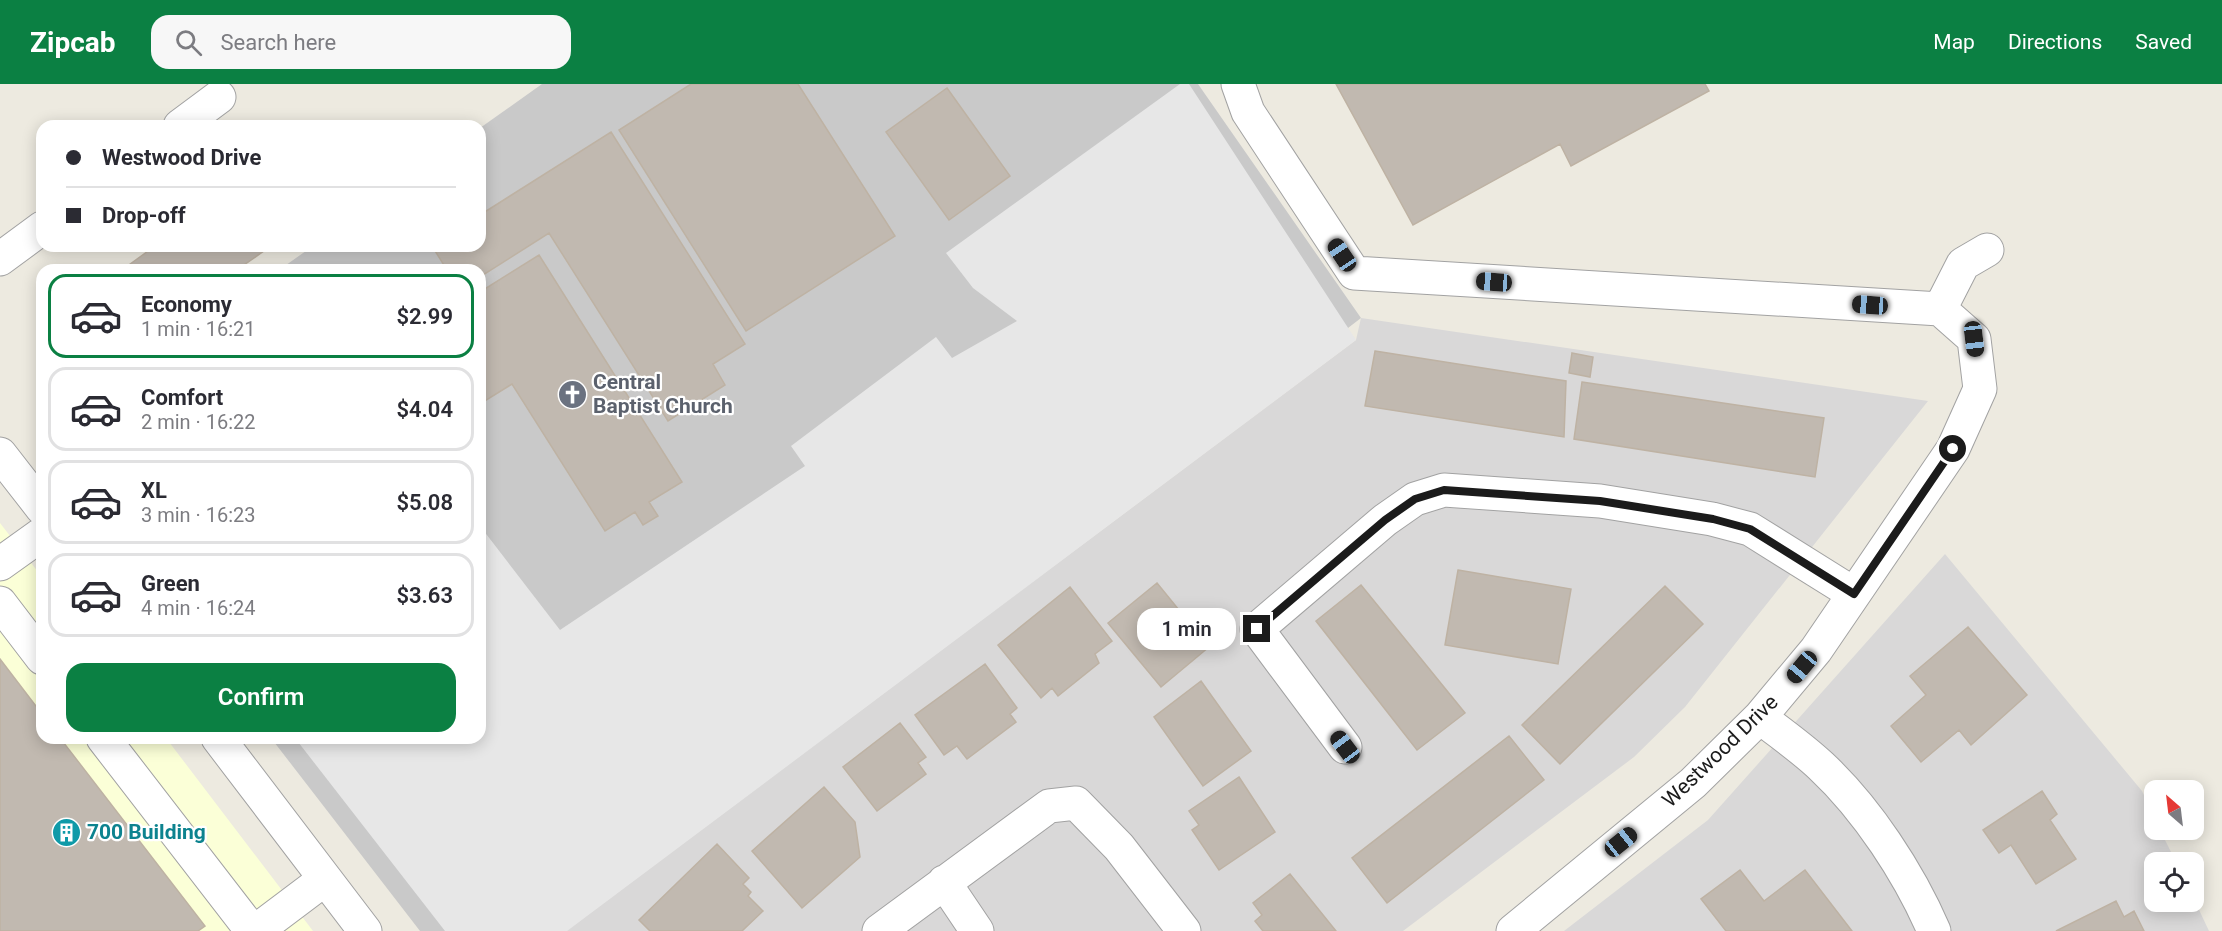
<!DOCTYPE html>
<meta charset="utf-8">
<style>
body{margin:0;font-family:Roboto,sans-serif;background:#f7f7f7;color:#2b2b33;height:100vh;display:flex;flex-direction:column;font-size:22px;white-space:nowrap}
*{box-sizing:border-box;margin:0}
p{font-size:20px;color:#7c7c81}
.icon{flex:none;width:33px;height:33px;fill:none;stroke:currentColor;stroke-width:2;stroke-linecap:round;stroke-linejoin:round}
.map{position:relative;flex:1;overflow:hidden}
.sheet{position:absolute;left:36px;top:180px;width:450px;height:480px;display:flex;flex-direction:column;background:#fff;border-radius:18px;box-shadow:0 3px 15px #0003}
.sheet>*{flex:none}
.banner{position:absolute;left:36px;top:36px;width:450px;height:132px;border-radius:18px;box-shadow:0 3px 15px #0003;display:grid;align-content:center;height:132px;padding:0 30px;background:#fff}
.needle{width:39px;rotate:332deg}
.controls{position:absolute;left:2144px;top:696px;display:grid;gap:12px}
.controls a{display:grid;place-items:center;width:60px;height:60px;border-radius:12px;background:#fff;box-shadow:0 3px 15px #0003;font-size:30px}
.end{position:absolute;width:27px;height:27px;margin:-14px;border:8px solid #1b1b1b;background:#fff;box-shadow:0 0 0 3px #fff}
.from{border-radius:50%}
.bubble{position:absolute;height:42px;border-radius:18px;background:#fff;box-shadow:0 3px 15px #0003;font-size:20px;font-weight:600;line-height:42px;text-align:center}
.car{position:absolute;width:18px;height:36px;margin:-18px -9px;border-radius:8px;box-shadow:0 0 4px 2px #0007;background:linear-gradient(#222 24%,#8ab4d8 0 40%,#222 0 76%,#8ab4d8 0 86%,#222 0)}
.banner b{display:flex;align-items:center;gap:21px;height:57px;font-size:22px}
.banner b+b{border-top:2px solid #e1e1e2}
.banner i{width:15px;height:15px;background:#2b2b33}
ul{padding:10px 0 0;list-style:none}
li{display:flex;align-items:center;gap:18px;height:84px;margin:0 12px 9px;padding:0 18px;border:3px solid #e1e1e2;border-radius:18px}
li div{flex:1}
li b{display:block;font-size:22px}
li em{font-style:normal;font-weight:600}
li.selected{border-color:#0b8043}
li>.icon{width:54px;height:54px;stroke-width:1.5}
.action{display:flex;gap:12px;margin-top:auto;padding:12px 30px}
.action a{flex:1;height:69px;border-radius:18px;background:#0b8043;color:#fff;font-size:24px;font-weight:600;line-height:69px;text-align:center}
header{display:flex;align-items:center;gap:36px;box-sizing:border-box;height:84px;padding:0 30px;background:#0b8043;color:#fff}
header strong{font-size:28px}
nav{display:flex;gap:33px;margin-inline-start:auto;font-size:21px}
.search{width:420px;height:54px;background:#f7f7f7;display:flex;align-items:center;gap:15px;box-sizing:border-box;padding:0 21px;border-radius:18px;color:#7c7c81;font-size:22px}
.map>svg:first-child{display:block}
.residential{fill:#d9d8d8}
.education{fill:#fbffd7}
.religious{fill:#c9c9c9}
.parking{fill:#e7e7e7}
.building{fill:#c1b9b0;stroke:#beb2a3;stroke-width:1.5}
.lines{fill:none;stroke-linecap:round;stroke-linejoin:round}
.minor-casing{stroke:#a2a2a2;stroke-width:35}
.minor{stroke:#fff;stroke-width:33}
.route{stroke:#1b1b1b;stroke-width:8}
.labels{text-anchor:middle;stroke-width:4.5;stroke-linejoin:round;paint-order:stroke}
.worship-label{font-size:21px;font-weight:bold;fill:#5b616d;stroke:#fff;text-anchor:start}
.street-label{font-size:21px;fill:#1b1b1b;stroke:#fff}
.culture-label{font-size:21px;font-weight:bold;fill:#0d838f;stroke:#fff;text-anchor:start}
</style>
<header>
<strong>Zipcab</strong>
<div class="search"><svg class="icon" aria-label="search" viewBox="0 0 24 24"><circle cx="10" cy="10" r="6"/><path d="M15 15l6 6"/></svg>Search here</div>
<nav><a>Map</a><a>Directions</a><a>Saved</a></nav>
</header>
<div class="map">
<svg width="2222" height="847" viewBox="0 0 2222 847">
<rect width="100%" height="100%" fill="#edeae0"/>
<path class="residential" d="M 1361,234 L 1928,317 L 1685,623 L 1634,673 L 1403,847 L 566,847 L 1356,256 Z
M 1945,470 L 2142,707 L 2154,732 L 2154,746 L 2160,746 L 2176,778 L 2154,778 L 2154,818 L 2193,818 L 2193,813 L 2209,847 L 1564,847 L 1708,736 Z"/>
<path class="education" d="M 0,439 L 42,493 L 42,654 L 166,654 L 313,847 L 0,847 Z"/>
<path class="religious" d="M 542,0 L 1198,0 L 1361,234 L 565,847 L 420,847 L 271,654 L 480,654 L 480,186 L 279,186 L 313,162 L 480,162 L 480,44 Z"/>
<path class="parking" d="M 1180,0 L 1189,0 L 1356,256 L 567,847 L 445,847 L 295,654 L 480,654 L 480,442 L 560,546 L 805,382 L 791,362 L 936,253 L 952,274 L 1017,237 L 973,204 L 946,169 Z"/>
<path class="building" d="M 691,0 L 798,0 L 895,152 L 746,247 L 619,46 Z
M 1336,0 L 1705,0 L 1709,7 L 1571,82 L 1560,60 L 1413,141 Z
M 947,4 L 1010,92 L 949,136 L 886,48 Z
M 611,48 L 745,260 L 713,280 L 725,301 L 668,337 L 549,149 L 480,193 L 480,186 L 447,186 L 432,162 L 480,162 L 480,131 Z
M 155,162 L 271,162 L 244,181 L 247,186 L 122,186 Z
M 539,171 L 682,398 L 649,418 L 658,432 L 643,441 L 635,428 L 605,447 L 512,300 L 480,320 L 480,208 Z
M 1375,267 L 1566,297 L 1564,353 L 1365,322 Z
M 1572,269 L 1593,273 L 1590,293 L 1569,289 Z
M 1582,298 L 1824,334 L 1815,393 L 1574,355 Z
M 1458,486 L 1571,505 L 1558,580 L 1445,561 Z
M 1157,499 L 1209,563 L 1161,603 L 1108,539 Z
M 1361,501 L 1465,629 L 1417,666 L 1316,537 Z
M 1665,502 L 1703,540 L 1560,680 L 1522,641 Z
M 1070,503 L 1112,557 L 1095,570 L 1099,579 L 1058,612 L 1052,604 L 1041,614 L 998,561 Z
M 1968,543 L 2027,611 L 1971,661 L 1959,646 L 1921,678 L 1891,642 L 1926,611 L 1910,592 Z
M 0,575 L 42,630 L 42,654 L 60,654 L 205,842 L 198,847 L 0,847 Z
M 985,580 L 1017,624 L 1010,630 L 1016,638 L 967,675 L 957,662 L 944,671 L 915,631 Z
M 1201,597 L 1251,667 L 1203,702 L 1154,633 Z
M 900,639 L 926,673 L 918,679 L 926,690 L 877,727 L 843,683 Z
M 1509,652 L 1544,696 L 1387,819 L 1352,774 Z
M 1239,693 L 1275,748 L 1219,786 L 1192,746 L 1199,741 L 1189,727 Z
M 824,703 L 855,738 L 860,773 L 802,824 L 752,767 Z
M 2042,707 L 2057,730 L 2050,736 L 2076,775 L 2036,800 L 2011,761 L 1999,769 L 1983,746 Z
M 717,760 L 749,794 L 743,800 L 751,808 L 748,812 L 763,827 L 742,847 L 650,847 L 639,836 Z
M 1740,786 L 1764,817 L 1805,786 L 1852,847 L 1726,847 L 1701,815 Z
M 1290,790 L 1336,847 L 1263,847 L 1255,837 L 1262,831 L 1253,819 Z
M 2116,817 L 2124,833 L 2134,827 L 2144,847 L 2056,847 Z"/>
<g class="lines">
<defs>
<path id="minor" d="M 1238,0 L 1248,28 L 1354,189 L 1940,225 L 1974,255 L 1980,305 L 1953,365 L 1816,566 L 1760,633 L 1693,699 L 1513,847
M 180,42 L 219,13
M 0,175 L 42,144
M 1940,225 L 1963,180 L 1987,166
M 0,370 L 42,424
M 0,480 L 42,450
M 0,519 L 42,574
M 1760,633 C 1780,649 1802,664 1821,682 C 1867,725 1909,789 1934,847
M 103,654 L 252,847
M 218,654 L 365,847
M 1345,663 L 1257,545 L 1385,436 L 1415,415 L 1444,406 L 1600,417 L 1712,435 L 1750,445 L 1854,510
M 944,798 L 977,847
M 256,847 L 325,795
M 879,847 L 1049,722 L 1076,719 L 1119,763 L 1184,847"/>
</defs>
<use href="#minor" class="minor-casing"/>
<use href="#minor" class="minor"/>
</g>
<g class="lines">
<path class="route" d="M 1257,545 L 1385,436 L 1415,415 L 1444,406 L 1600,417 L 1713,435 L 1750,445 L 1854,510 L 1953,365"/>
</g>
<defs>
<symbol id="church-disc" viewBox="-11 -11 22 22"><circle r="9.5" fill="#6b7280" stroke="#fff"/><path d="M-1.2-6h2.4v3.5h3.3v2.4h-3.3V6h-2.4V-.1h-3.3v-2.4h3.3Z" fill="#fff"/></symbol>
<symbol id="building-disc" viewBox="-11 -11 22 22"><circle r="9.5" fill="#0f9aa8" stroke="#fff"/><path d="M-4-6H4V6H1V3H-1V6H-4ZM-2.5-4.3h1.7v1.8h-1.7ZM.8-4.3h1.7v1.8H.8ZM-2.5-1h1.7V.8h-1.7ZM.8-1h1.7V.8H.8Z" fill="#fff"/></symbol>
</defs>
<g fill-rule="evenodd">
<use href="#church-disc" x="556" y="294" width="33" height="33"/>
<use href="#building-disc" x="50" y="732" width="33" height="33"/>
</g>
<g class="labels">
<g class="worship-label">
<text x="593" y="305">Central<tspan x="593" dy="24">Baptist Church</tspan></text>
</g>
<g class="street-label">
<text transform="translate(1720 667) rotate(-44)" y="7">Westwood Drive</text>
</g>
<g class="culture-label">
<text x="87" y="755">700 Building</text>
</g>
</g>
</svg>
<div class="controls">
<a><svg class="needle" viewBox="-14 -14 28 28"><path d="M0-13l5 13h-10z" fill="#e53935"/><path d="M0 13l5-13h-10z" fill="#7c7c81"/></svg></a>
<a><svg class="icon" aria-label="locate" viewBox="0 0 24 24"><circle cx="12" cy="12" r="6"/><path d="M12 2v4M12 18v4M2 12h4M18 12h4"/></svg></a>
</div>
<i class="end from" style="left:1953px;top:365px"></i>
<i class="end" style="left:1257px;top:545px"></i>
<div class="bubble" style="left:1137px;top:524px;width:99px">1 min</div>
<i class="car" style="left:1342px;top:171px;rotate:326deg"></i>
<i class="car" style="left:1494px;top:198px;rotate:274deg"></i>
<i class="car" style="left:1870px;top:221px;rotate:274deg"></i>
<i class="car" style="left:1974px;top:255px;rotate:173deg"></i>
<i class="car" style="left:1802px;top:583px;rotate:220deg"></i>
<i class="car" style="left:1345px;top:663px;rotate:323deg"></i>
<i class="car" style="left:1621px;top:758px;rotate:51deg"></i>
<div class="banner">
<b><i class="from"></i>Westwood Drive</b>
<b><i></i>Drop-off</b>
</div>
<section class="sheet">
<ul>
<li class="selected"><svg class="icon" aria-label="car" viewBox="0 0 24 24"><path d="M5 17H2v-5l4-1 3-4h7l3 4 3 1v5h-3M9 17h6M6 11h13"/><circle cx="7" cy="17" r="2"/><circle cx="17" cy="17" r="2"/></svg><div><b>Economy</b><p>1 min · 16:21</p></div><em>$2.99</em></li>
<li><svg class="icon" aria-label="car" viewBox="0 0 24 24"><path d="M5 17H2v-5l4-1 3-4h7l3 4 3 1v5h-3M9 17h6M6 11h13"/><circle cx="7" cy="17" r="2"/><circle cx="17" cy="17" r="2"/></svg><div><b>Comfort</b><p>2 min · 16:22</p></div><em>$4.04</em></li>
<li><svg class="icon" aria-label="car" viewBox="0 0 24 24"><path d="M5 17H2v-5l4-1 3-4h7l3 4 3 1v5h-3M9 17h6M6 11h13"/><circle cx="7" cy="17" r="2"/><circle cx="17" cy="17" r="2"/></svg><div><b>XL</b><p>3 min · 16:23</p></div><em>$5.08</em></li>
<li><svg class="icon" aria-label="car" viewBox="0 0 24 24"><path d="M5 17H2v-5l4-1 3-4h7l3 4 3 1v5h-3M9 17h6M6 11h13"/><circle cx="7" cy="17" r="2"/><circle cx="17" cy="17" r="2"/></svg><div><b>Green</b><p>4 min · 16:24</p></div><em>$3.63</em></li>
</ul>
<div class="action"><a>Confirm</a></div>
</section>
</div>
